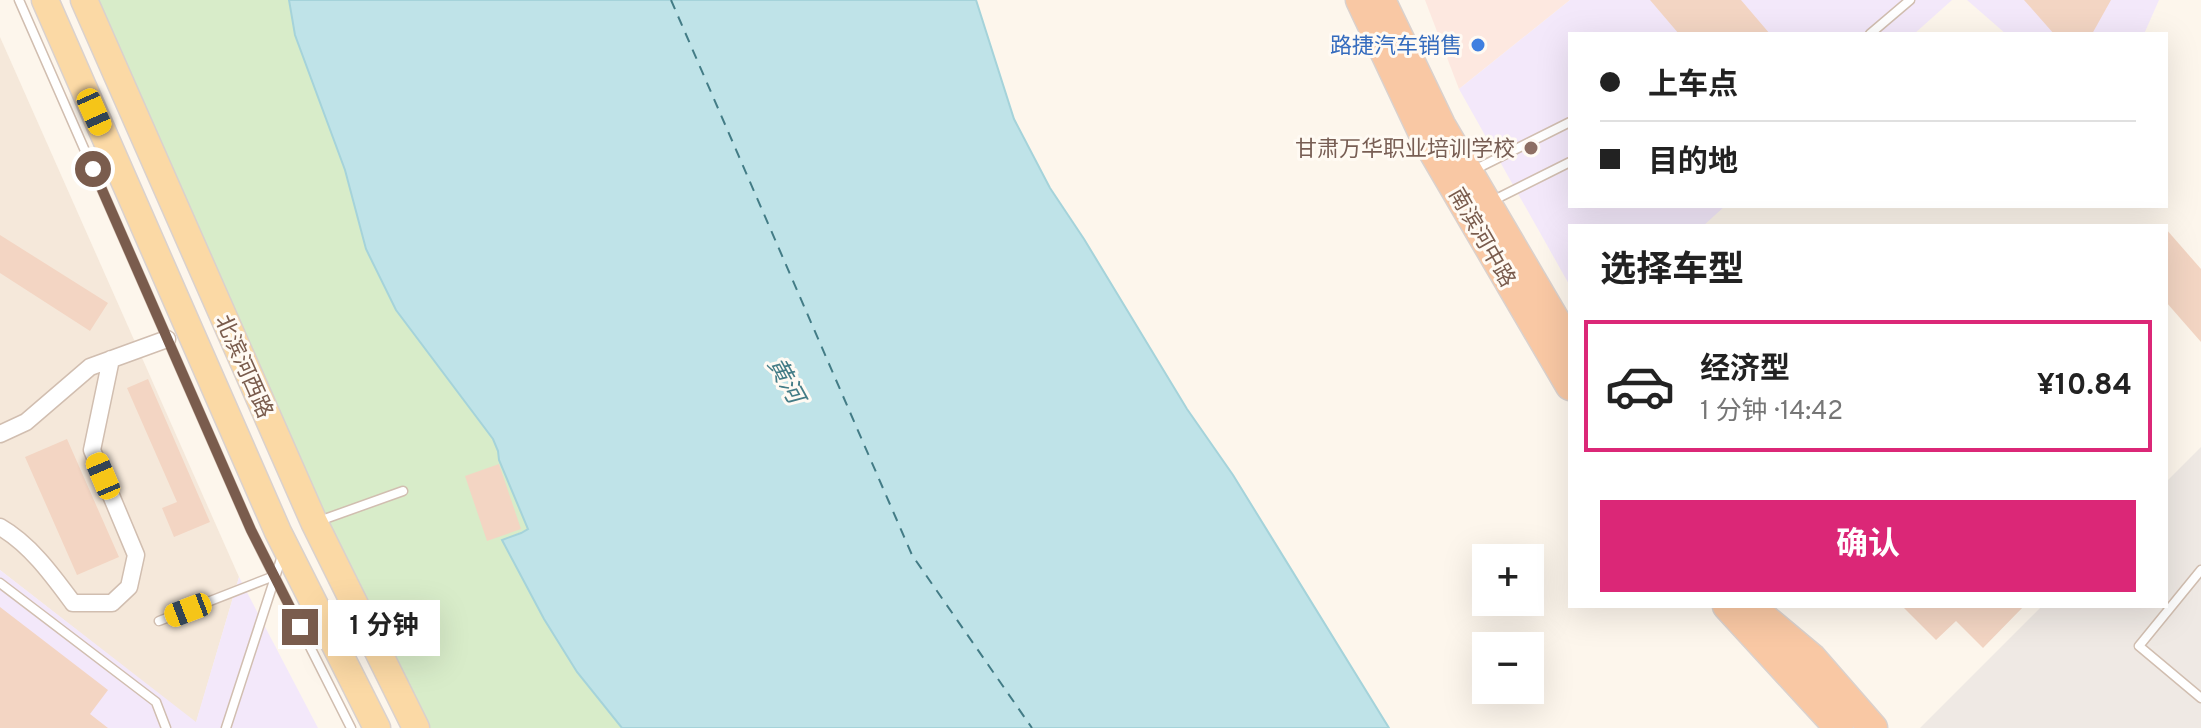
<!DOCTYPE html>
<html lang="zh">
<meta charset="utf-8">
<style>
body{margin:0;font-family:Overpass,"Noto Sans SC",sans-serif;background:#f6f6f6;color:#222;height:100vh;display:flex;flex-direction:column;font-size:30px;white-space:nowrap}
*{box-sizing:border-box;margin:0}
p{font-size:26px;color:#767676}
.icon{flex:none;width:44px;height:44px;fill:none;stroke:currentColor;stroke-width:2;stroke-linecap:round;stroke-linejoin:round}
.map{position:relative;flex:1;overflow:hidden}
.details{position:absolute;left:1568px;top:224px;width:600px;height:384px;display:flex;flex-direction:column;background:#fff;border-radius:0px;box-shadow:0 8px 32px #0002}
.details>*{flex:none}
.guide{position:absolute;left:1568px;top:32px;width:600px;height:176px;border-radius:0px;box-shadow:0 8px 32px #0002;display:grid;align-content:center;height:176px;padding:0 32px;background:#fff}
.buttons{position:absolute;left:1472px;top:544px;display:grid;gap:16px}
.buttons a{display:grid;place-items:center;width:72px;height:72px;border-radius:0px;background:#fff;box-shadow:0 8px 32px #0002;font-size:40px}
.end{position:absolute;width:36px;height:36px;margin:-18px;border:10px solid #7a5c4d;background:#fff;box-shadow:0 0 0 4px #fff}
.from{border-radius:50%}
.bubble{position:absolute;height:56px;border-radius:0px;background:#fff;box-shadow:0 8px 32px #0002;font-size:26px;font-weight:700;line-height:56px;text-align:center}
.car{position:absolute;width:24px;height:48px;margin:-24px -12px;border-radius:10px;box-shadow:0 0 6px 2px #0007;background:linear-gradient(#f5c518 24%,#345 0 40%,#f5c518 0 76%,#345 0 86%,#f5c518 0)}
.guide b{display:flex;align-items:center;gap:28px;height:76px;font-size:30px}
.guide b+b{border-top:2px solid #e0e0e0}
.guide i{width:20px;height:20px;background:#222}
ul{padding:0;list-style:none}
li{display:flex;align-items:center;gap:24px;height:132px;margin:0 16px 12px;padding:0 16px;border:4px solid transparent;border-radius:0px}
li div{flex:1}
li b{display:block;font-size:30px}
li em{font-style:normal;font-weight:700}
li.selected{border-color:#db2777}
li>.icon{width:72px;height:72px;stroke-width:1.5}
h2{padding:0 32px;font-size:36px;line-height:96px}
.button{display:flex;gap:16px;margin-top:auto;padding:16px 32px}
.button a{flex:1;height:92px;border-radius:0px;background:#db2777;color:#fff;font-size:32px;font-weight:700;line-height:92px;text-align:center}
.map>svg:first-child{display:block}
.residential{fill:#f5e8da}
.commercial{fill:#fde8e0}
.industrial{fill:#efe9e4}
.education{fill:#f3e8fa}
.green{fill:#d8ecc9}
.water{fill:#bfe3e8;stroke:#a5d3da;stroke-width:2}
.lines{fill:none;stroke-linecap:round;stroke-linejoin:round}
.ferry{stroke:#437c86;stroke-width:2;stroke-dasharray:10 8;stroke-linecap:butt}
.building{fill:#f3d5c3}
.service-casing{stroke:#d1beb0;stroke-width:11}
.minor-casing{stroke:#d1beb0;stroke-width:19}
.primary-casing{stroke:#dad1cd;stroke-width:29}
.trunk-casing{stroke:#dad1cd;stroke-width:31}
.service{stroke:#fff;stroke-width:8}
.minor{stroke:#fff;stroke-width:16}
.primary{stroke:#fbd9a5;stroke-width:26}
.trunk{stroke:#f9c8a4;stroke-width:28}
.route{stroke:#7a5c4d;stroke-width:10}
.shop-dot{fill:#3f7fe0;stroke:#fffaf3;stroke-width:3}
.education-dot{fill:#8d6e63;stroke:#fffaf3;stroke-width:3}
.labels{text-anchor:middle;stroke-width:6;stroke-linejoin:round;paint-order:stroke}
.shop-label{font-size:22px;fill:#366cbe;stroke:#fffaf3;text-anchor:end}
.education-label{font-size:22px;fill:#785e54;stroke:#fffaf3;text-anchor:end}
.street-label{font-size:22px;fill:#7a5c4d;stroke:#fffaf3}
.water-label{font-size:24px;font-style:italic;fill:#437c86;stroke:#fffaf3}
</style>
<div class="map">
<svg width="2201" height="728" viewBox="0 0 2201 728">
<rect width="100%" height="100%" fill="#fdf6ec"/>
<path class="residential" d="M 0,37 L 239,577 L 196,723 L 0,570 Z"/>
<path class="commercial" d="M 1425,0 L 1570,0 L 1459,89 Z"/>
<path class="industrial" d="M 2201,447 L 2201,728 L 1920,728 L 2042,606 L 2166,606 L 2166,482 Z"/>
<path class="education" d="M 1570,0 L 1952,0 L 1914,34 L 1570,34 L 1570,206 L 1725,206 L 1703,226 L 1570,226 L 1570,286 L 1459,89 Z
M 1967,0 L 2159,0 L 2144,34 L 2006,34 Z
M 0,570 L 196,722 L 239,577 L 318,728 L 0,728 Z"/>
<path class="green" d="M 84,0 L 289,0 L 295,35 L 345,170 L 366,249 L 396,310 L 493,439 L 498,451 L 499,460 L 528,529 L 503,540 L 544,619 L 577,672 L 622,728 L 416,728 Z"/>
<path class="water" d="M 289,0 L 976,0 L 1014,119 L 1050,188 L 1084,239 L 1187,409 L 1233,475 L 1389,728 L 622,728 L 577,672 L 544,619 L 502,540 L 521,533 L 528,529 L 499,460 L 498,451 L 493,439 L 396,310 L 366,249 L 345,170 L 295,35 Z"/>
<g class="lines">
<path class="ferry" d="M 671,0 L 912,555 L 1032,728"/>
</g>
<path class="building" d="M 1650,0 L 1741,0 L 1770,34 L 1679,34 Z
M 2024,0 L 2111,0 L 2092,34 L 2054,34 Z
M 2166,229 L 2201,269 L 2201,342 L 2166,302 Z
M 0,235 L 108,303 L 90,331 L 0,273 Z
M 148,379 L 210,522 L 174,537 L 162,508 L 177,502 L 127,388 Z
M 67,439 L 119,557 L 77,575 L 25,457 Z
M 499,464 L 521,529 L 487,541 L 465,476 Z
M 1902,606 L 2024,606 L 1983,648 L 1956,621 L 1936,640 Z
M 0,607 L 108,690 L 90,714 L 108,728 L 0,728 Z"/>
<g class="lines">
<defs>
<path id="service" d="M 19,0 L 251,530 L 351,728
M 1870,34 L 1910,0
M 1474,170 L 1570,122
M 1492,201 L 1570,162
M 319,521 L 403,491
M 2201,570 L 2139,646 L 2201,698
M 0,583 L 156,702 L 166,728
M 159,621 L 274,576
M 226,728 L 282,556"/>
<path id="minor" d="M 0,434 L 26,422 L 90,367 L 167,339
M 0,527 C 30,544 53,576 73,603 L 112,603 L 129,587 L 136,555 L 92,450 L 111,359"/>
<path id="primary" d="M 45,0 L 278,532 L 377,728
M 84,0 L 314,522 L 416,728"/>
<path id="trunk" d="M 1360,0 L 1425,138 L 1570,386
M 1381,0 L 1441,125 L 1570,345
M 1727,606 L 1839,728
M 1750,606 L 1812,658 L 1873,728"/>
</defs>
<use href="#service" class="service-casing"/>
<use href="#minor" class="minor-casing"/>
<use href="#primary" class="primary-casing"/>
<use href="#trunk" class="trunk-casing"/>
<use href="#service" class="service"/>
<use href="#minor" class="minor"/>
<use href="#primary" class="primary"/>
<use href="#trunk" class="trunk"/>
</g>
<g class="lines">
<path class="route" d="M 93,169 L 251,530 L 300,627"/>
</g>
<circle class="shop-dot" cx="1478" cy="45" r="8"/>
<circle class="education-dot" cx="1531" cy="148" r="8"/>
<g class="labels">
<g class="shop-label">
<text x="1462" y="53">路捷汽车销售</text>
</g>
<g class="education-label">
<text x="1515" y="156">甘肃万华职业培训学校</text>
</g>
<g class="street-label">
<text transform="translate(1483 237) rotate(60)" y="8">南滨河中路</text>
<text transform="translate(245 366) rotate(66)" y="8">北滨河西路</text>
</g>
<g class="water-label">
<text transform="translate(786 380) rotate(61)" y="8">黄河</text>
</g>
</g>
</svg>
<div class="buttons">
<a>+</a>
<a>−</a>
</div>
<i class="end from" style="left:93px;top:169px"></i>
<i class="end" style="left:300px;top:627px"></i>
<div class="bubble" style="left:328px;top:600px;width:112px">1 分钟</div>
<i class="car" style="left:94px;top:112px;rotate:156deg"></i>
<i class="car" style="left:103px;top:476px;rotate:337deg"></i>
<i class="car" style="left:188px;top:610px;rotate:249deg"></i>
<div class="guide">
<b><i class="from"></i>上车点</b>
<b><i></i>目的地</b>
</div>
<section class="details">
<h2>选择车型</h2>
<ul>
<li class="selected"><svg class="icon" aria-label="car" viewBox="0 0 24 24"><path d="M5 17H2v-5l4-1 3-4h7l3 4 3 1v5h-3M9 17h6M6 11h13"/><circle cx="7" cy="17" r="2"/><circle cx="17" cy="17" r="2"/></svg><div><b>经济型</b><p>1 分钟 · 14:42</p></div><em>¥10.84</em></li>
</ul>
<div class="button"><a>确认</a></div>
</section>
</div>
